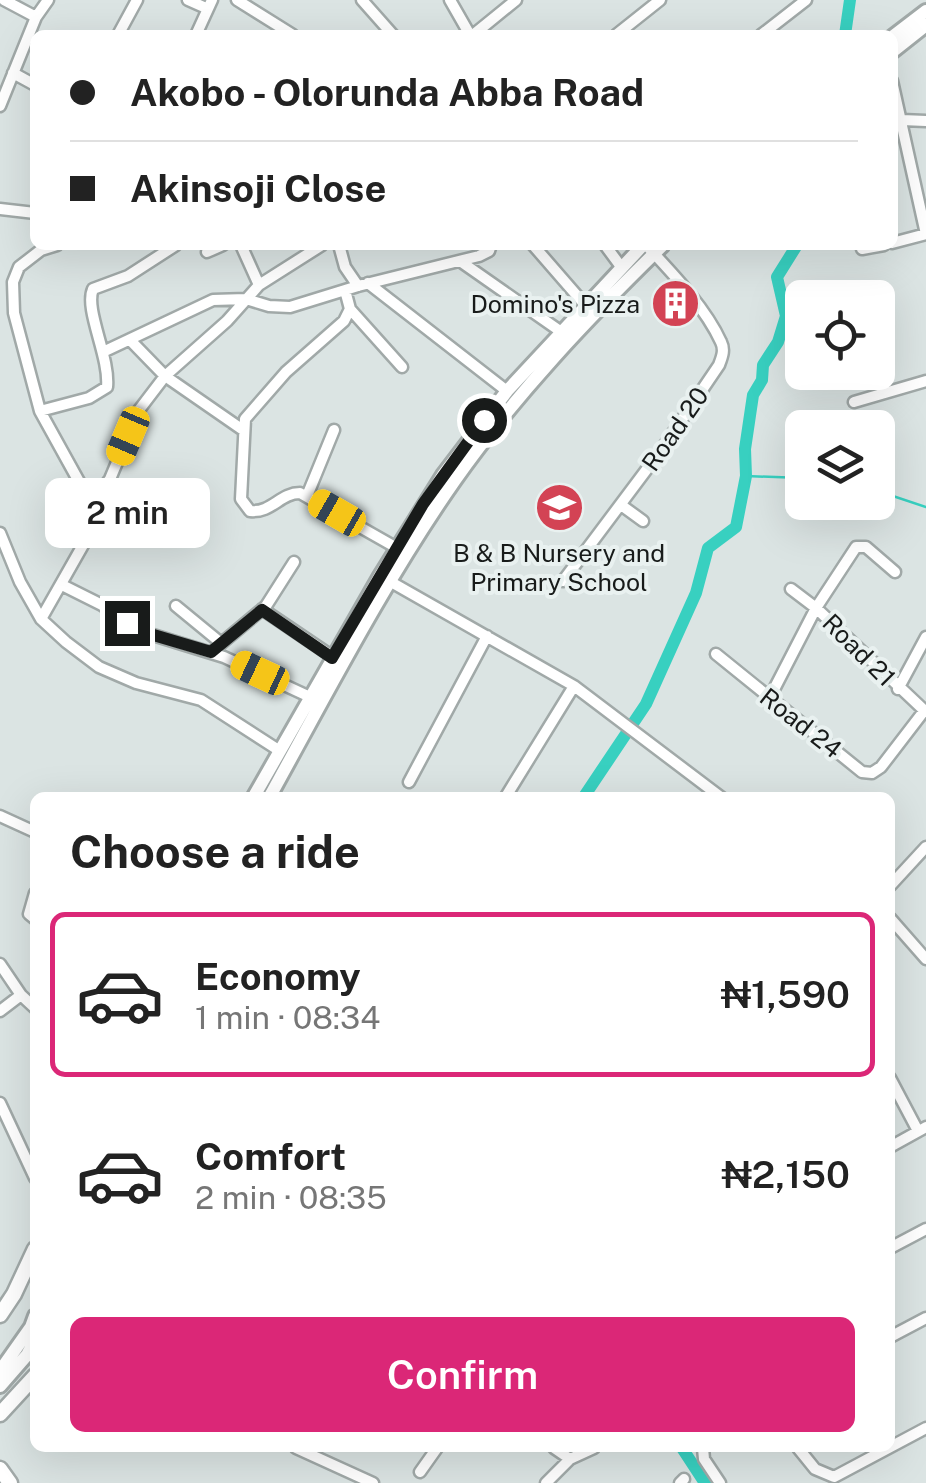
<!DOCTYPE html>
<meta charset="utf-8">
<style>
body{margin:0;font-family:"Public Sans",sans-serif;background:#f6f6f6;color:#222;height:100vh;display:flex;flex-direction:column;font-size:38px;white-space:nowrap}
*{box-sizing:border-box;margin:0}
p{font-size:32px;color:#767676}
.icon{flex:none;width:55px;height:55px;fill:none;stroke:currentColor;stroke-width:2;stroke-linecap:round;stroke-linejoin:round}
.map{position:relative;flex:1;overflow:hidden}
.details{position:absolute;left:30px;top:792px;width:865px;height:660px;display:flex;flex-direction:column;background:#fff;border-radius:15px;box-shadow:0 10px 40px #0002}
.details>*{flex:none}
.top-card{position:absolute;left:30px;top:30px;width:868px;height:220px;border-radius:15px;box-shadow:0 10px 40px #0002;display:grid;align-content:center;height:220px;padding:0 40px;background:#fff}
.buttons{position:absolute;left:785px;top:280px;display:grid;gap:20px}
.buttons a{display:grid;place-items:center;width:110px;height:110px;border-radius:15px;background:#fff;box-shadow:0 10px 40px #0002;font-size:50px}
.end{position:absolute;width:45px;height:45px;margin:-22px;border:12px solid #181b1a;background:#fff;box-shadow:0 0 0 5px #fff}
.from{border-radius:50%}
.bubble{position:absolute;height:70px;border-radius:15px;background:#fff;box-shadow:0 10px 40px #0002;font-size:32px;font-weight:600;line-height:70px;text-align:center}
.car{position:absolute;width:30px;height:60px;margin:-30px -15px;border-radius:12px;box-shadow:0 0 8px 2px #0007;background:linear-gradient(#f5c518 24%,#345 0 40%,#f5c518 0 76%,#345 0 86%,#f5c518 0)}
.top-card b{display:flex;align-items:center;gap:35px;height:95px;font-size:38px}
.top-card b+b{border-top:2px solid #e0e0e0}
.top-card i{width:25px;height:25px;background:#222}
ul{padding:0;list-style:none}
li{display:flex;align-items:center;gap:30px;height:165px;margin:0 20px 15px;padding:0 20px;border:5px solid transparent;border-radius:15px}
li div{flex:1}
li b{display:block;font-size:38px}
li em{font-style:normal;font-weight:600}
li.current{border-color:#db2777}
li>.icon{width:90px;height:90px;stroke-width:1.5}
h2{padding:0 40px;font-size:45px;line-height:120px}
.primary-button{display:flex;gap:20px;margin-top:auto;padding:20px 40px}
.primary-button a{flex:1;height:115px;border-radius:15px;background:#db2777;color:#fff;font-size:40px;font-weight:600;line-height:115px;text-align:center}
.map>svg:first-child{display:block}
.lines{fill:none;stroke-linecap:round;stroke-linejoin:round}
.stream{stroke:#38d0c0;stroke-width:2.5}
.river{stroke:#38d0c0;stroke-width:12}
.minor-casing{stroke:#a1a9a8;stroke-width:15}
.major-casing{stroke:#a1a9a8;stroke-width:18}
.highway-casing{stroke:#a1a9a8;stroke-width:19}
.minor{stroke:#fff;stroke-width:10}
.major{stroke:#fff;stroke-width:12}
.highway{stroke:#fff;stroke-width:14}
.route{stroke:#181b1a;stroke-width:12}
.labels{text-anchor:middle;stroke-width:8;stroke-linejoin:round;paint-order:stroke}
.poi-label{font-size:25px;fill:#181b1a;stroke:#e9f1f0;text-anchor:end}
.street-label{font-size:25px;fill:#181b1a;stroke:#e9f1f0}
</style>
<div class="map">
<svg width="926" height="1483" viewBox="0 0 926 1483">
<rect width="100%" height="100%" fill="#dbe4e3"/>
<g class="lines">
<path class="stream" d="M 746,476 L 802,478
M 878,491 L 926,507
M 311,796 L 345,798"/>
<path class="river" d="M 845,35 L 850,0
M 583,798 L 646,704 L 696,593 L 708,548 L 736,527 L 746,476 L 745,449 L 753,395 L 762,380 L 763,365 L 778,342 L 786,316 L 777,277 L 797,245
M 682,1448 L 705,1483"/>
<defs>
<path id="minor" d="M 4,0 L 36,17
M 188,0 L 206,8
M 237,0 L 293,35
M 362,0 L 393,35
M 450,0 L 470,35
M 118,35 L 137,0
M 196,35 L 212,0
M 473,35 L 516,0
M 616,35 L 660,0
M 761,35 L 806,0
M 13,73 L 35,85
M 892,81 L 926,234
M 0,106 L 36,17 L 48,0
M 902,120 L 926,121
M 0,209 L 35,213
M 892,243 L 926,234
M 42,245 L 41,250 L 19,267 L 13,282 L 14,313 L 40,411 L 82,487 L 91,494 L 99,494
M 241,245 L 259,285
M 339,245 L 345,267 L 358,286
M 533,245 L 586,306
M 605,245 L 622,268
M 862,249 L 884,245
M 41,250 L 57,245
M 207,252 L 223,245
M 460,261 L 560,331
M 368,283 L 507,391
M 345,290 L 350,309 L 344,321 L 286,372 L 245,419 L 241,499 L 250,511 C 272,513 280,493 300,493 L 397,548
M 350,309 L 402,367
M 130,340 L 165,376 L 243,430
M 105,351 L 213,300 L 246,299 L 269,306 L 290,307 L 358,286 L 479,256 L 489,251 L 491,245
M 854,402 L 926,381
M 40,411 L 89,398 L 107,387 C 110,357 84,309 93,289 L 128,276 L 176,245
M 307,496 L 334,430
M 621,505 L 643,521
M 0,533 L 20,582 L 41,619 L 66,642 L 99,667 L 136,683 L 201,700 L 280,751
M 563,581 L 662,449 L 719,365 C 722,357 725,350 721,342 C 705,307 672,273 646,245
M 391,582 L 574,686 L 722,798
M 62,585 L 102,605 L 140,631 L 224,657 L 310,697
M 791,589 L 816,608 L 926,712
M 176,606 L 221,643
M 262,609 L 333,657
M 41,619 L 87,538 L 99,494 L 110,479 L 139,410 L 165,376 L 227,321 L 259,285 L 322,245
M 211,652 L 266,606 L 294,562
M 716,654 L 862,772 L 872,773 L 881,767 L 924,711
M 898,689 L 926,637
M 769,699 L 816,608 L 856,547 L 866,547 L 895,572
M 409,782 L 487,636
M 505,798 L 574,686
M 0,816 L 35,832
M 890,886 L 926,847
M 35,893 L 29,914 L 35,919
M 890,918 L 926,959
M 0,964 L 21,995 L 35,1008
M 0,1011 L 21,995
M 890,1078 L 918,1131
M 0,1103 L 35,1178
M 890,1147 L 926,1127
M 890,1248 L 926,1229
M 890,1337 L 926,1318
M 296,1448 L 373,1483
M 554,1448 L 570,1459 L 594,1448
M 703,1448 L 704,1459 L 720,1483
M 798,1448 L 815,1469 L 834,1477 L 926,1428
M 420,1472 L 437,1448
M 546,1483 L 570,1459
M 680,1483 L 684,1479"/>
<path id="major" d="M 892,37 L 926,11
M 892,52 L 926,25
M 253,798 L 380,576 L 443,475 L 507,391 L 643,245
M 269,798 C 328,691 385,580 455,480 C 516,394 588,318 663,245
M 0,1371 L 31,1327 L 35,1316
M 0,1386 L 27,1355 L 35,1340"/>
<path id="highway" d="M 0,1315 L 14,1294 L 35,1249
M 0,1414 L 35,1376
M 0,1469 L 10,1483"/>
</defs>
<use href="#minor" class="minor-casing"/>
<use href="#major" class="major-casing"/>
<use href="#highway" class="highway-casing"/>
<use href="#minor" class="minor"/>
<use href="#major" class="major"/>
<use href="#highway" class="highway"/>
</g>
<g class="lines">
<path class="route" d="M 127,623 L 140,631 L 211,652 L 262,610 L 332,658 L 423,504 L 484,420"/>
</g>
<defs>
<symbol id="building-disc" viewBox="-11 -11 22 22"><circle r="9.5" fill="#d34354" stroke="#e9f1f0"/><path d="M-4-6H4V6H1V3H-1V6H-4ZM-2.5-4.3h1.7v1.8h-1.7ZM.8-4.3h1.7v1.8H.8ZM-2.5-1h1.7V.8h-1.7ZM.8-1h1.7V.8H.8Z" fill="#fff"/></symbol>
<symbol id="school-disc" viewBox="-11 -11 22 22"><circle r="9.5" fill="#d34354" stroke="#e9f1f0"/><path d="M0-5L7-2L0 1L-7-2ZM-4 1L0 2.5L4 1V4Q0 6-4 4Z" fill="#fff"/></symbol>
</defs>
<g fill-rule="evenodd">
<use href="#building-disc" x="648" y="276" width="55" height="55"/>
<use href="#school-disc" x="532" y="480" width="55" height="55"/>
</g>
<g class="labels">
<g class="poi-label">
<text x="640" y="313">Domino's Pizza</text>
<text x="559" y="562" text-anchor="middle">B &amp; B Nursery and<tspan x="559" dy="29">Primary School</tspan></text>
</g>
<g class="street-label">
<text transform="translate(675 429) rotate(-55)" y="9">Road 20</text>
<text transform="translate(859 650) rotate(45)" y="9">Road 21</text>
<text transform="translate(801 723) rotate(38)" y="9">Road 24</text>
</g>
</g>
</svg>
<div class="buttons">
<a><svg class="icon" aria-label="locate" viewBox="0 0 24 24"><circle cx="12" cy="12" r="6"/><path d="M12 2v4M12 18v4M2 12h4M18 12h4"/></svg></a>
<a><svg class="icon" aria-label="layers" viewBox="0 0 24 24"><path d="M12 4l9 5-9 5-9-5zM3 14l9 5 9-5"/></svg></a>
</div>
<i class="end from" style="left:484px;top:420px"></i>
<i class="end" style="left:127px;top:623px"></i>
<div class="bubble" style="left:45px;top:478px;width:165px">2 min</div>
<i class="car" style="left:128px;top:436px;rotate:203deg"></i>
<i class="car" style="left:337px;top:513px;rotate:300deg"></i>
<i class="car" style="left:260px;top:673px;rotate:295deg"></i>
<div class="top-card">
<b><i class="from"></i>Akobo - Olorunda Abba Road</b>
<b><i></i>Akinsoji Close</b>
</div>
<section class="details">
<h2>Choose a ride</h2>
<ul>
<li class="current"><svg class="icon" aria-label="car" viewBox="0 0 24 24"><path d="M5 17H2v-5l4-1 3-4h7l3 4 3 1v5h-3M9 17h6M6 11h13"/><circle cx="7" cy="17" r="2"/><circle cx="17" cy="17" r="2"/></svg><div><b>Economy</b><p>1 min · 08:34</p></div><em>₦1,590</em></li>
<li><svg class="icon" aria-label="car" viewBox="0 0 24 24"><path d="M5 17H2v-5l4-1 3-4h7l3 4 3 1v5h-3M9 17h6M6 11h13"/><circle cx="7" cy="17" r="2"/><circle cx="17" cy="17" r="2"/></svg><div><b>Comfort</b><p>2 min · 08:35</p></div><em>₦2,150</em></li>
</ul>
<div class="primary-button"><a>Confirm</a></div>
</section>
</div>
